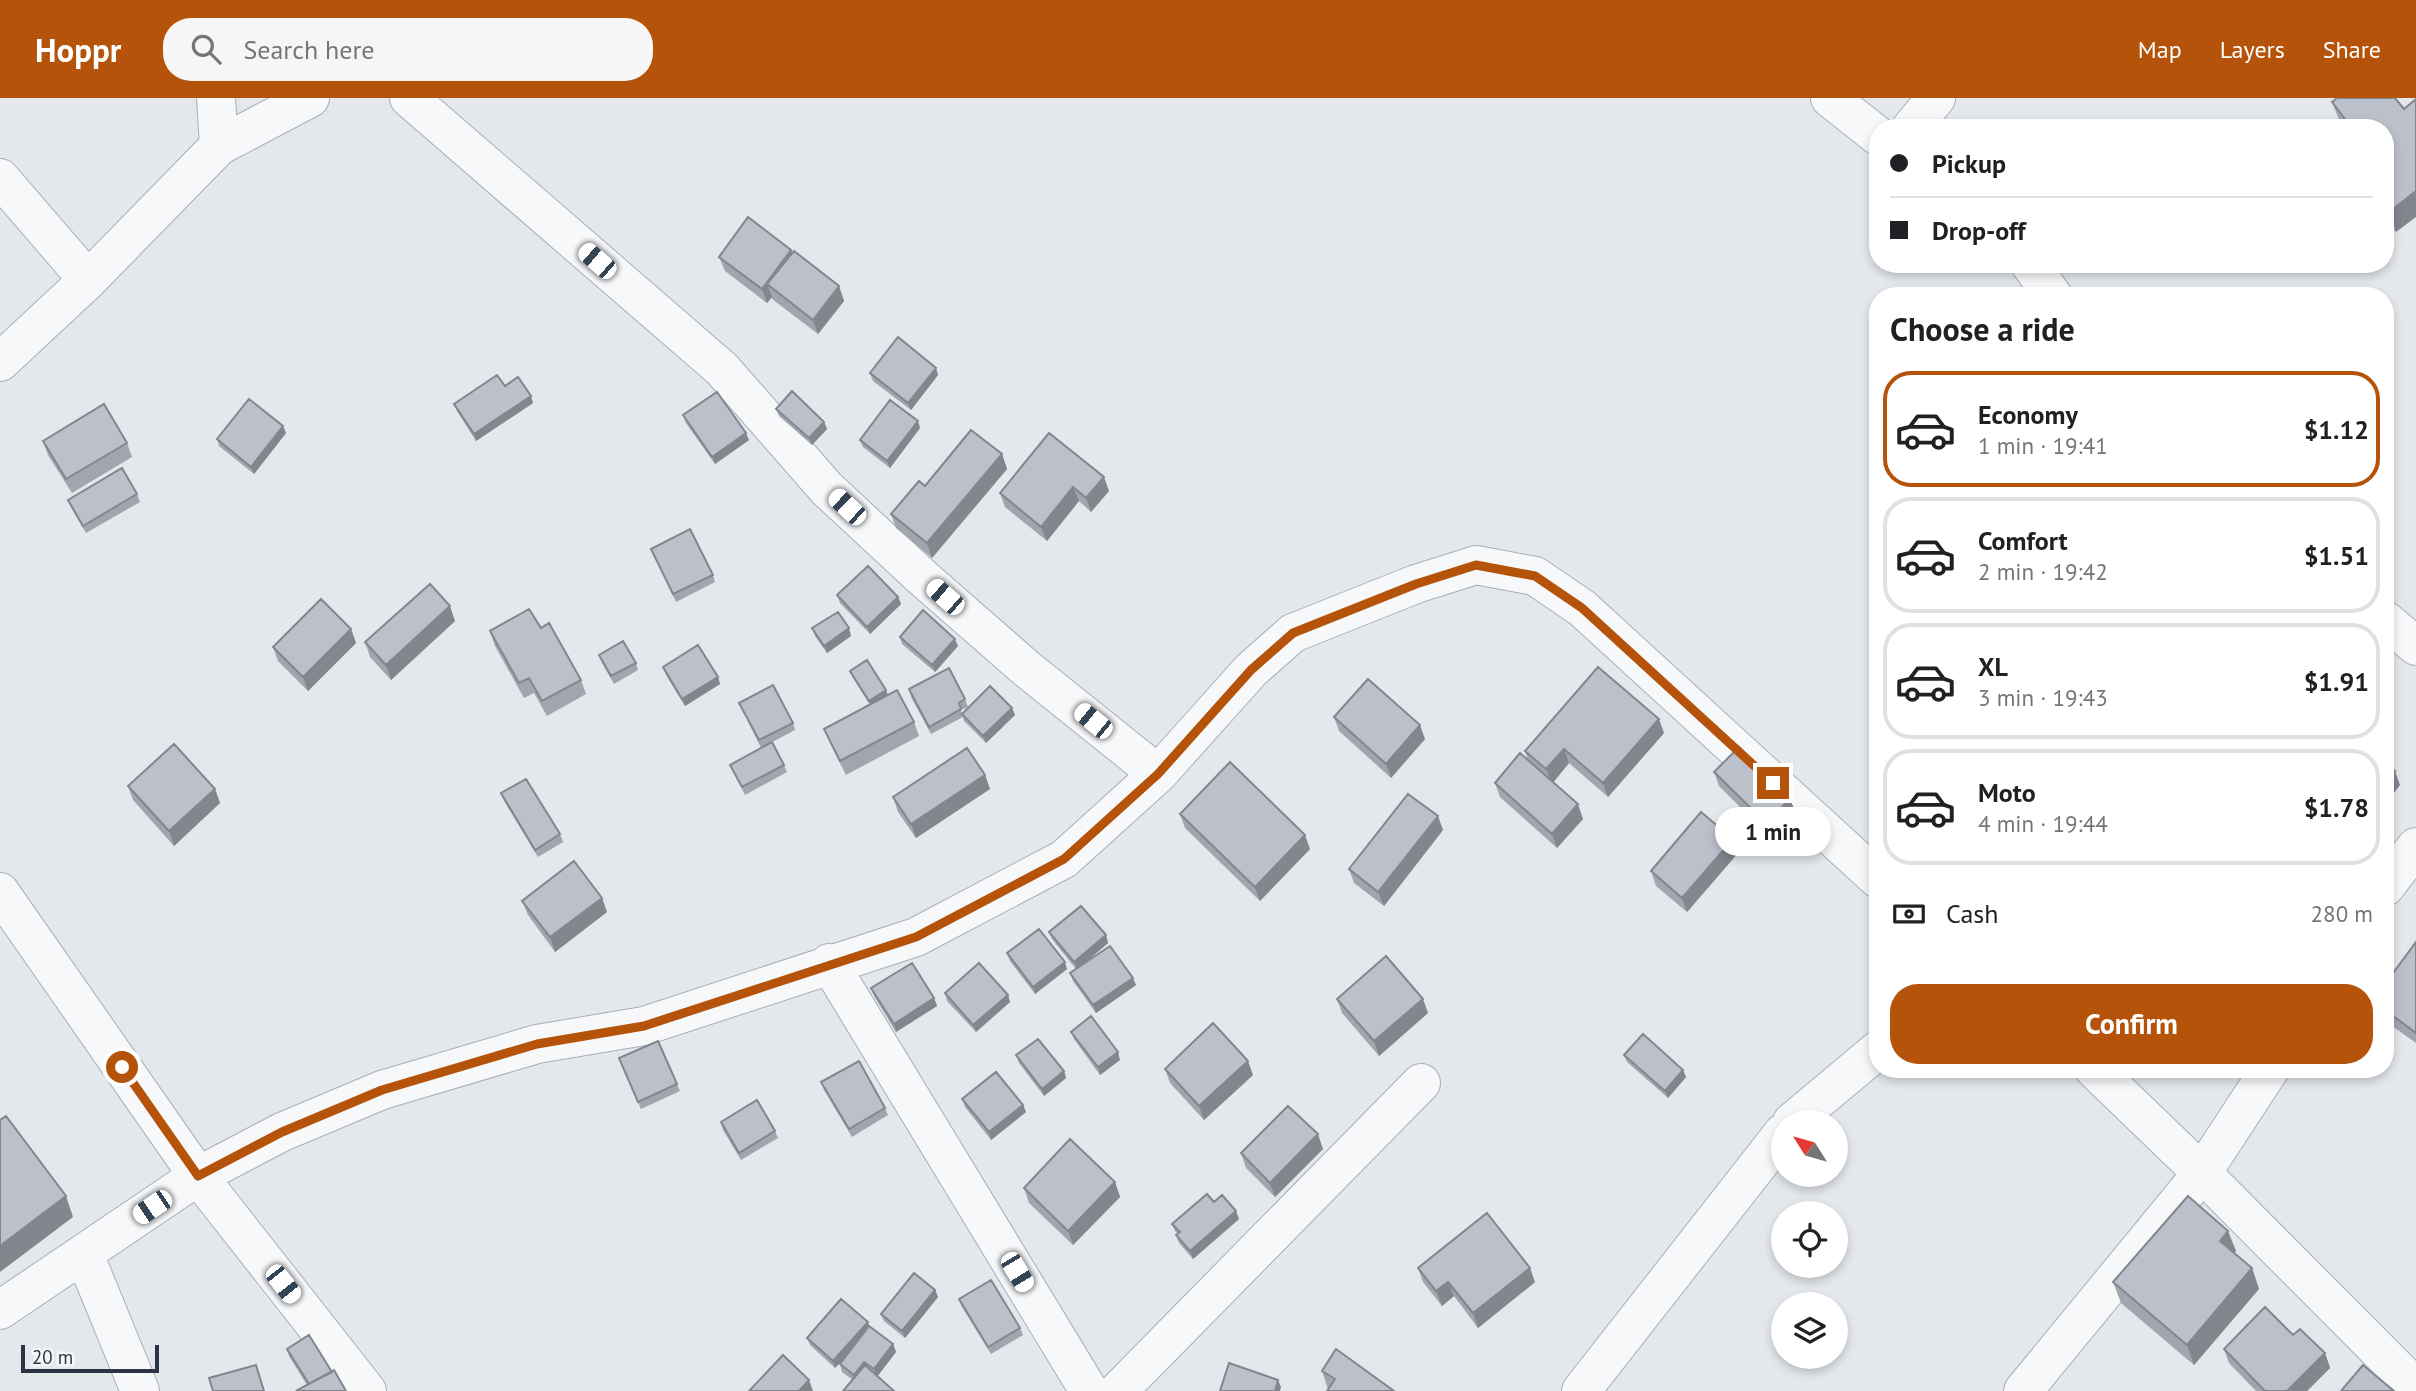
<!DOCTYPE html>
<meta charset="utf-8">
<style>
body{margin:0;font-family:"PT Sans",sans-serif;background:#f6f6f6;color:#202124;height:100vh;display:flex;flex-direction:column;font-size:26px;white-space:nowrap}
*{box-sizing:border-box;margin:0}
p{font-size:23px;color:#757577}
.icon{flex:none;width:38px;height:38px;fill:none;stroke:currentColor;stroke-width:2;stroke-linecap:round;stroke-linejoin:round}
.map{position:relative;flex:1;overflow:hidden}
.panel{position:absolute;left:1869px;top:189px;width:525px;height:791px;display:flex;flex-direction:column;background:#fff;border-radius:28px;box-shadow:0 4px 10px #0003}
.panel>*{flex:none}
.top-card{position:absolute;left:1869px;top:21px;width:525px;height:154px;border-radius:28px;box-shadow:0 4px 10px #0003;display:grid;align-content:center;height:154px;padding:0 21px;background:#fff}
.needle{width:46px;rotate:307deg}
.fabs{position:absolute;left:1771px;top:1012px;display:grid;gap:14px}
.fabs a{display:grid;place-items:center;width:77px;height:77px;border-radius:50%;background:#fff;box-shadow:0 4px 10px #0003;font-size:35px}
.scale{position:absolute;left:21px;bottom:18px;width:138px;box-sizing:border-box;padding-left:7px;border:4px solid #2b3445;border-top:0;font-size:19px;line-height:24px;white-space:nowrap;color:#2b3445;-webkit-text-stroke:5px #f4f6f9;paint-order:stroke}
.end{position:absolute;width:32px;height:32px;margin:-16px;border:9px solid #b45309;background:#fff;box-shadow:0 0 0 4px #fff}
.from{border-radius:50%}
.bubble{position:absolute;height:49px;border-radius:24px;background:#fff;box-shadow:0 4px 10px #0003;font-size:23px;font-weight:800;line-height:49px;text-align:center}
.car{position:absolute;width:21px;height:42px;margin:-21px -10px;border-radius:9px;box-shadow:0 0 5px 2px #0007;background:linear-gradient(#fff 24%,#345 0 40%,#fff 0 76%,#345 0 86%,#fff 0)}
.top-card b{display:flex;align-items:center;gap:24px;height:66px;font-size:26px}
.top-card b+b{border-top:2px solid #e0e0e0}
.top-card i{width:18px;height:18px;background:#202124}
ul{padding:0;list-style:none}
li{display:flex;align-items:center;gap:21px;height:116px;margin:0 14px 10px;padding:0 7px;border:4px solid #e0e0e0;border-radius:28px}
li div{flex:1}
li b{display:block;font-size:26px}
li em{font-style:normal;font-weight:800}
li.current{border-color:#b45309}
li>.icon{width:63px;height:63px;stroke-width:1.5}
h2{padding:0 21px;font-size:32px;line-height:84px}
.pay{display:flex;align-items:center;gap:18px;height:77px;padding:0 21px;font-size:26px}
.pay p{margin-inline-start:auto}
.button{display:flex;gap:14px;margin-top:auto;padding:14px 21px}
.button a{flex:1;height:80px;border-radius:28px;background:#b45309;color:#fff;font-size:28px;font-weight:800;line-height:80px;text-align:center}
header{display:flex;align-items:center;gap:42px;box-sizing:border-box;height:98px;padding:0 35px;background:#b45309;color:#fff}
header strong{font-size:33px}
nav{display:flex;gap:38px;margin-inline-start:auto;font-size:24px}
.search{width:490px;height:63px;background:#f6f6f6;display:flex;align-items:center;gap:18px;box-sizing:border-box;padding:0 24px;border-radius:28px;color:#757577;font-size:26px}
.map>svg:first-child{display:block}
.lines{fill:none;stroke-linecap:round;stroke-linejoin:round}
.minor-casing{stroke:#a9aeb7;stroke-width:40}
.minor{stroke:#f7f8fa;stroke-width:38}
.wall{fill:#a1a5ae}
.shaded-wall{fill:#83868d}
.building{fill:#bbc0ca;stroke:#83868d;stroke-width:2}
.route{stroke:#b45309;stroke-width:9}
</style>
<header>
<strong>Hoppr</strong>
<div class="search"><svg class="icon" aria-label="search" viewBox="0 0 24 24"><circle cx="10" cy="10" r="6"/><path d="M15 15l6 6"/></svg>Search here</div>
<nav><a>Map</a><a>Layers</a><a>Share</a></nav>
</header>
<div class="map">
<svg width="2416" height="1293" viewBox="0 0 2416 1293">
<rect width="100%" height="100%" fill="#e4e7ec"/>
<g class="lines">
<defs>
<path id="minor" d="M 216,0 L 219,48
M 409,0 L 722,271 L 827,391 L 924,481 L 1027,571 L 1158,676
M 1830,0 L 1878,38
M 1911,30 L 1936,0
M 0,80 L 88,182
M 2030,166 L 2053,198
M 0,264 L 88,182 L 219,48 L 310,0
M 2385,522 L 2416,548
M 2385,789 L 2416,749
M 0,794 L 198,1078 L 367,1293
M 829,865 L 1089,1293
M 2094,971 L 2202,1075 L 2416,1290
M 1792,1024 L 1878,952
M 84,1156 L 140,1293
M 0,1212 L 198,1078 L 282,1034 L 382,992 L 537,946 L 644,928 L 916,839 L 1064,761 L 1158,676 L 1251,572 L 1293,535 L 1416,486 L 1476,467 L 1535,478 L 1582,510 L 1878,781
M 1118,1293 L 1421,985
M 1581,1293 L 1783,1035
M 2023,1293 L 2202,1075 L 2270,971"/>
</defs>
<use href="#minor" class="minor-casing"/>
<use href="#minor" class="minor"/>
</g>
<path class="wall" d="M 2332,4 L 2404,11 L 2396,134 L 2385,120 L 2385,30 L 2344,30 L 2340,24 Z
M 792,155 L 839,188 L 844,203 L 818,236 L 772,201 L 772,199 L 767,205 L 725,173 L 719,159 Z
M 870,275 L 938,277 L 911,312 L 873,283 Z
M 505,288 L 533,305 L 476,343 L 457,313 L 454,306 Z
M 776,311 L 824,324 L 827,331 L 812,347 L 779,318 Z
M 683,317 L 749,342 L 715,366 L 686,325 Z
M 283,328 L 286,335 L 254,376 L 219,348 L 217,341 Z
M 920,330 L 890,370 L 863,349 L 860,342 Z
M 1049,335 L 1109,393 L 1091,414 L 1079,403 L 1047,443 L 1005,409 L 1000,395 Z
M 43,343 L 127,345 L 132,359 L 72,395 L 48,357 Z
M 1002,356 L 1007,371 L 932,460 L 896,430 L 891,416 L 925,388 Z
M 137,396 L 140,404 L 86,435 L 71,409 L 68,402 Z
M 651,451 L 713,477 L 715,484 L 676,504 Z
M 837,497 L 898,499 L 901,506 L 870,536 L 840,505 Z
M 455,523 L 391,582 L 370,559 L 365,544 Z
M 541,530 L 581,582 L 586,596 L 547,618 L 534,595 L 524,600 L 495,548 L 490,533 Z
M 812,530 L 851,538 L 827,555 L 815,538 Z
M 351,531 L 356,545 L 308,593 L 278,563 L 273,549 Z
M 900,539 L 958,548 L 935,574 L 902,546 Z
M 599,557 L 636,565 L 638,572 L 614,586 L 602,565 Z
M 663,569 L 718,579 L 720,586 L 685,608 L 666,577 Z
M 850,573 L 886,592 L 888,597 L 914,624 L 919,638 L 846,677 L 830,645 L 824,631 L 870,607 L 853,580 Z
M 909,591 L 965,601 L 968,609 L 961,612 L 962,615 L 1012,610 L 1015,617 L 986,645 L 964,623 L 963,619 L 931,636 L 911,599 Z
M 739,605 L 793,625 L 795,632 L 761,650 Z
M 1334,619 L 1425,641 L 1391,680 L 1339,633 Z
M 1664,635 L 1608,699 L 1569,665 L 1553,684 L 1583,721 L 1557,750 L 1500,699 L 1495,685 L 1528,662 L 1525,653 Z
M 730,667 L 784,667 L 787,674 L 745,697 Z
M 1714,674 L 1796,715 L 1771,740 L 1719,688 Z
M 985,677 L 990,691 L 916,740 L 898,714 L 893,699 Z
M 128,688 L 215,691 L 220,705 L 174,748 L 133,702 Z
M 501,695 L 560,736 L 563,744 L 538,759 L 504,703 Z
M 1180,716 L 1310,751 L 1260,803 L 1185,730 Z
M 1443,732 L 1384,808 L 1354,785 L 1349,771 Z
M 1738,755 L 1687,814 L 1656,788 L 1651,773 Z
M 602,800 L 607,814 L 555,854 L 528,817 L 522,803 Z
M 1049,834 L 1106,837 L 1108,845 L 1080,869 L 1136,887 L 1096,915 L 1073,883 L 1070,875 L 1076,871 L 1052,841 Z
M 2416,844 L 2416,945 L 2385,923 L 2385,886 Z
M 1007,855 L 1067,871 L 1035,896 L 1010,863 Z
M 871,890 L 934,900 L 937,908 L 896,934 L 874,898 Z
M 945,895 L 1008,897 L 1010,904 L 976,934 L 947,903 Z
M 1337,901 L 1428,915 L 1379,958 L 1342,915 Z
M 1071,934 L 1120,962 L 1100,977 L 1074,941 Z
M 1016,957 L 1064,973 L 1066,980 L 1044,998 L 1019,965 Z
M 1624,957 L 1683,972 L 1686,979 L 1668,1000 L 1627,964 Z
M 622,968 L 677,986 L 680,993 L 641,1011 Z
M 1165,971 L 1253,977 L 1204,1022 L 1170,985 Z
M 821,984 L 885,1010 L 888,1017 L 852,1039 L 824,992 Z
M 962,1001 L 1023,1007 L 1026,1014 L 991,1042 L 965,1009 Z
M 721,1024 L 775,1033 L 778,1040 L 741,1062 L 723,1032 Z
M 1323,1051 L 1275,1099 L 1246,1070 L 1241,1055 Z
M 1115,1084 L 1120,1099 L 1073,1147 L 1029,1105 L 1024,1090 Z
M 1214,1104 L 1239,1121 L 1193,1161 L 1179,1145 L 1176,1137 L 1178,1136 L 1175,1133 L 1172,1126 Z
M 2236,1153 L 2234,1155 L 2252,1170 L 2259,1191 L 2194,1267 L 2121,1205 L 2113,1184 Z
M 1418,1170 L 1535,1184 L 1478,1230 L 1454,1198 L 1442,1208 L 1423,1184 Z
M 935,1192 L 938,1199 L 905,1240 L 884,1223 L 881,1216 Z
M 959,1201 L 1020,1230 L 1023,1237 L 991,1256 L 962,1209 Z
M 868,1224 L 869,1228 L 893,1246 L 896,1254 L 877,1278 L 853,1282 L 842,1274 L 840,1266 L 843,1261 L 835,1270 L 810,1247 L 807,1240 Z
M 287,1251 L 332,1274 L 307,1287 L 289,1258 Z
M 2224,1251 L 2325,1255 L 2330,1270 L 2307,1293 L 2256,1293 L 2229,1265 Z
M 1322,1273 L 1394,1293 L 1328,1291 Z"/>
<path class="shaded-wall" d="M 2416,93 L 2416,119 L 2396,134 L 2389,114 Z
M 791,152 L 796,166 L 767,186 L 772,199 L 767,205 L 762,191 Z
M 839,188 L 844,203 L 818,236 L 813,222 Z
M 936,270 L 938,277 L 911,312 L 908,305 Z
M 531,298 L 533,305 L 476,343 L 474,336 Z
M 918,323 L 920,330 L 890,370 L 887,363 Z
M 824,324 L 827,331 L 812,347 L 809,340 Z
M 283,328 L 286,335 L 254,376 L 251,369 Z
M 746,335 L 749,342 L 715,366 L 712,359 Z
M 1002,356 L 1007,371 L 932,460 L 927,445 Z
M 1104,379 L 1109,393 L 1091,414 L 1086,400 Z
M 1073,389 L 1079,403 L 1047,443 L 1041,429 Z
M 898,499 L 901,506 L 870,536 L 867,529 Z
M 450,508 L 455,523 L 391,582 L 386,567 Z
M 849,530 L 851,538 L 827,555 L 824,548 Z
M 351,531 L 356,545 L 308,593 L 303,579 Z
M 955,541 L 958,548 L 935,574 L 932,567 Z
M 718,579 L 720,586 L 685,608 L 682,601 Z
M 886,592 L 889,600 L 872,610 L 869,603 Z
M 1012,610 L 1015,617 L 986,645 L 983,638 Z
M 1659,621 L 1664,635 L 1608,699 L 1603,685 Z
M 1420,627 L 1425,641 L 1391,680 L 1386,666 Z
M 1564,651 L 1569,665 L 1552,686 L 1546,671 Z
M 2395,673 L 2400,687 L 2385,707 L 2385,686 Z
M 985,677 L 990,691 L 916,740 L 911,726 Z
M 215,691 L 220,705 L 174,748 L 169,733 Z
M 1790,701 L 1796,715 L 1771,740 L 1766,725 Z
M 1578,706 L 1583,721 L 1557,750 L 1552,736 Z
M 1438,718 L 1443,732 L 1384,808 L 1378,794 Z
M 1305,737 L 1310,751 L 1260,803 L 1255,789 Z
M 1733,741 L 1738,755 L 1687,814 L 1682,800 Z
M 602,800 L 607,814 L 555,854 L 550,839 Z
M 1106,837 L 1108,845 L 1077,872 L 1074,864 Z
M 1065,864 L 1067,871 L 1035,896 L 1033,889 Z
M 1133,880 L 1136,887 L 1096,915 L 1093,907 Z
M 1008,897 L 1010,904 L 976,934 L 973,927 Z
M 934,900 L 937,908 L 896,934 L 894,926 Z
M 1423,901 L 1428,915 L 1379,958 L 1374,943 Z
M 1118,954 L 1120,962 L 1100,977 L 1098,969 Z
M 1248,963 L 1253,977 L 1204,1022 L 1199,1008 Z
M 1683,972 L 1686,979 L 1668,1000 L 1665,993 Z
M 1064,973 L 1066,980 L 1044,998 L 1042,991 Z
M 1023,1007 L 1026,1014 L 991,1042 L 989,1034 Z
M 1318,1036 L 1323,1051 L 1275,1099 L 1270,1085 Z
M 1115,1084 L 1120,1099 L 1073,1147 L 1068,1133 Z
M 66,1098 L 73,1119 L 0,1174 L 0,1148 Z
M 1236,1113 L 1239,1121 L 1193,1161 L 1190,1153 Z
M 2228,1133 L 2236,1153 L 2227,1164 L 2220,1143 Z
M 1530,1170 L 1535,1184 L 1478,1230 L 1473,1215 Z
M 2252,1170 L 2259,1191 L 2194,1267 L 2187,1247 Z
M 1448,1184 L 1454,1198 L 1442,1208 L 1436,1193 Z
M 935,1192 L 938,1199 L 905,1240 L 902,1233 Z
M 868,1224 L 870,1232 L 835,1270 L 833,1263 Z
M 893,1246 L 896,1254 L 877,1279 L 874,1271 Z
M 2325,1255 L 2330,1270 L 2307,1293 L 2287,1293 Z
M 864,1264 L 867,1271 L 857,1285 L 854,1277 Z
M 809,1282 L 813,1293 L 799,1293 Z
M 1278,1282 L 1281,1289 L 1280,1293 L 1275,1293 Z"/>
<path class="building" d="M 2337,0 L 2395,0 L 2404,11 L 2416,1 L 2416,93 L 2389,114 L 2385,109 L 2385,30 L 2352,30 L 2332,4 Z
M 748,119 L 791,152 L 762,191 L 719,159 Z
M 794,153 L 839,188 L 813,222 L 767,186 Z
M 898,239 L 936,270 L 908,305 L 870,275 Z
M 497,277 L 505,288 L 518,279 L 531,298 L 474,336 L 454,306 Z
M 792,293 L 824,324 L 809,340 L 776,311 Z
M 717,294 L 746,335 L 712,359 L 683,317 Z
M 249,301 L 283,328 L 251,369 L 217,341 Z
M 890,302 L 918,323 L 887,363 L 860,342 Z
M 104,306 L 127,345 L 66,381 L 43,343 Z
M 971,332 L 1002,356 L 927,445 L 891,416 L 919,383 L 925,388 Z
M 1049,335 L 1104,379 L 1086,400 L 1073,389 L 1041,429 L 1000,395 Z
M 122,370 L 137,396 L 83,428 L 68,402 Z
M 690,431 L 713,477 L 673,496 L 651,451 Z
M 868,468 L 898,499 L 867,529 L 837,497 Z
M 430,486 L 450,508 L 386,567 L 365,544 Z
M 321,501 L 351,531 L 303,579 L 273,549 Z
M 529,511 L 541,530 L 549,525 L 581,582 L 542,603 L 529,580 L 519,585 L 490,533 Z
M 923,512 L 955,541 L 932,567 L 900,539 Z
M 838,514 L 849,530 L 824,548 L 812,530 Z
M 623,543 L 636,565 L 611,578 L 599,557 Z
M 698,547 L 718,579 L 682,601 L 663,569 Z
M 867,562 L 886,592 L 869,603 L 850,573 Z
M 1598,569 L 1659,621 L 1603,685 L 1564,651 L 1546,671 L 1525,653 Z
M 949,570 L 965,601 L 959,605 L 961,611 L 929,629 L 909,591 Z
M 1368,581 L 1420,627 L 1386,666 L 1334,619 Z
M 773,587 L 793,625 L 759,642 L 739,605 Z
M 990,588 L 1012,610 L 983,638 L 962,616 Z
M 897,592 L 914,624 L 840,663 L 824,631 Z
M 772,644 L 784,667 L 742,689 L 730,667 Z
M 174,646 L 215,691 L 169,733 L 128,688 Z
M 1739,649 L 1790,701 L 1766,725 L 1714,674 Z
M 967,650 L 985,677 L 911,726 L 893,699 Z
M 1520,655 L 1578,706 L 1552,736 L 1495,685 Z
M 1230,664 L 1305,737 L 1255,789 L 1180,716 Z
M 2385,666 L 2395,673 L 2385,686 Z
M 526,681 L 560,736 L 535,752 L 501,695 Z
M 1408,696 L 1438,718 L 1378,794 L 1349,771 Z
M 1701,714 L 1733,741 L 1682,800 L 1651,773 Z
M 574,763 L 602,800 L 550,839 L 522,803 Z
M 1081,808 L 1106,837 L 1074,864 L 1049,834 Z
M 1039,831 L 1065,864 L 1033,889 L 1007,855 Z
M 2416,844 L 2416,935 L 2385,912 L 2385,886 Z
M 1110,848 L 1133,880 L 1093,907 L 1070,875 Z
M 1386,858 L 1423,901 L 1374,943 L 1337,901 Z
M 912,865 L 934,900 L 894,926 L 871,890 Z
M 979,865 L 1008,897 L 973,927 L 945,895 Z
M 1091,918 L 1118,954 L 1098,969 L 1071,934 Z
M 1213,925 L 1248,963 L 1199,1008 L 1165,971 Z
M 1643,936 L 1683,972 L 1665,993 L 1624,957 Z
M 1038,941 L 1064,973 L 1042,991 L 1016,957 Z
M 658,943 L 677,986 L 638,1004 L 619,960 Z
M 859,963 L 885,1010 L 849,1031 L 821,984 Z
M 996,974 L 1023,1007 L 989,1034 L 962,1001 Z
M 757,1002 L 775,1033 L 739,1055 L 721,1024 Z
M 1288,1008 L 1318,1036 L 1270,1085 L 1241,1055 Z
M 6,1018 L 66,1098 L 0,1148 L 0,1022 Z
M 1070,1041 L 1115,1084 L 1068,1133 L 1024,1090 Z
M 1207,1096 L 1214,1104 L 1222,1097 L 1236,1113 L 1190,1153 L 1176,1137 L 1180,1134 L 1172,1126 Z
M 2188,1098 L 2228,1133 L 2220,1143 L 2252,1170 L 2187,1247 L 2113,1184 Z
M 1487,1115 L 1530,1170 L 1473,1215 L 1448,1184 L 1436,1193 L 1418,1170 Z
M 914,1175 L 935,1192 L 902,1233 L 881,1216 Z
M 991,1182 L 1020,1230 L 988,1249 L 959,1201 Z
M 841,1201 L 868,1224 L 833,1263 L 807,1240 Z
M 2265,1209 L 2293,1237 L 2300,1231 L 2325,1255 L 2287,1293 L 2265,1293 L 2224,1251 Z
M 869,1228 L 893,1246 L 874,1271 L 864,1264 L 854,1277 L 840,1266 Z
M 309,1237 L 332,1274 L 309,1286 L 287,1251 Z
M 1336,1251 L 1394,1293 L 1327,1293 L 1335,1281 L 1322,1273 Z
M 783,1257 L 809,1282 L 799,1293 L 749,1293 Z
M 1229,1265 L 1278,1282 L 1275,1293 L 1220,1293 Z
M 256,1267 L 264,1293 L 213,1293 L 209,1280 Z
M 865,1267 L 894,1293 L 843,1293 Z
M 2363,1267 L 2394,1293 L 2341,1293 Z
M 334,1272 L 346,1293 L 296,1293 Z"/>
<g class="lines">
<path class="route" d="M 122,969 L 198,1078 L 282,1034 L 382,992 L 537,946 L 644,928 L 916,839 L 1064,761 L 1158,676 L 1251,572 L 1293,535 L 1416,486 L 1476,467 L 1535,478 L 1582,510 L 1773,685"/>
</g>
</svg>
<div class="fabs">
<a><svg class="needle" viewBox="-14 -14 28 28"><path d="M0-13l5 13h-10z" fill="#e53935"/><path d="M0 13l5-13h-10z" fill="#757577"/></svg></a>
<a><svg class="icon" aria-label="locate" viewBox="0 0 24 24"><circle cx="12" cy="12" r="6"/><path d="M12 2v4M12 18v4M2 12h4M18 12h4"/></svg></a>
<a><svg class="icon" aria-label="layers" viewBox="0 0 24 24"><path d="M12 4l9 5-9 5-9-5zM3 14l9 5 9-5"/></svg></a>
</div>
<div class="scale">20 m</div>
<i class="end from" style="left:122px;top:969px"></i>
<i class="end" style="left:1773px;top:685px"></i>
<div class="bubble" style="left:1715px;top:709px;width:116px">1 min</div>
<i class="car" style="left:597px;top:163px;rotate:311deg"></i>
<i class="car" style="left:847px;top:409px;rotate:313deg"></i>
<i class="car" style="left:945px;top:499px;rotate:311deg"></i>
<i class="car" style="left:1093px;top:623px;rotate:309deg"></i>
<i class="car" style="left:152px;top:1109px;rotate:236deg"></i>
<i class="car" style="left:1017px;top:1174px;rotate:149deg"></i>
<i class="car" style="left:283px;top:1186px;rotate:142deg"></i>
<div class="top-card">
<b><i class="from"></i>Pickup</b>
<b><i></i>Drop-off</b>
</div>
<section class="panel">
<h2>Choose a ride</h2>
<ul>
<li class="current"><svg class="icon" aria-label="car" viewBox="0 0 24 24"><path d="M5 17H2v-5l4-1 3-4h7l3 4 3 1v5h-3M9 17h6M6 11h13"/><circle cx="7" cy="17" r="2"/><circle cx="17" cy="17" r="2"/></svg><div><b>Economy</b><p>1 min · 19:41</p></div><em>$1.12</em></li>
<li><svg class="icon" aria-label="car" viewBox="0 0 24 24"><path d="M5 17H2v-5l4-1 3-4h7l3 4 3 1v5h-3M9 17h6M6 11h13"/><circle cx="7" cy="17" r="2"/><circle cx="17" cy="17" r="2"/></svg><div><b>Comfort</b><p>2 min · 19:42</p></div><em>$1.51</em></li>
<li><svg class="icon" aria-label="car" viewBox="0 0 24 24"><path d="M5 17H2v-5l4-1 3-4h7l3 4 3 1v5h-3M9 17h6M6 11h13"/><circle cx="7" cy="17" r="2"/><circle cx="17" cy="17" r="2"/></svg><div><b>XL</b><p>3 min · 19:43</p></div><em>$1.91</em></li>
<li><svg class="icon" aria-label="car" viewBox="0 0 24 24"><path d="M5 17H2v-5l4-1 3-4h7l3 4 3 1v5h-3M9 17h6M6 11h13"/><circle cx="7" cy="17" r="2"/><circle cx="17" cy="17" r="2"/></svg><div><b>Moto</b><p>4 min · 19:44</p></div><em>$1.78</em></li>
</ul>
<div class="pay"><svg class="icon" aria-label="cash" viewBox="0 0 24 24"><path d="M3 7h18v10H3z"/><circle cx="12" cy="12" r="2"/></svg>Cash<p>280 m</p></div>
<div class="button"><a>Confirm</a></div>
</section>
</div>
